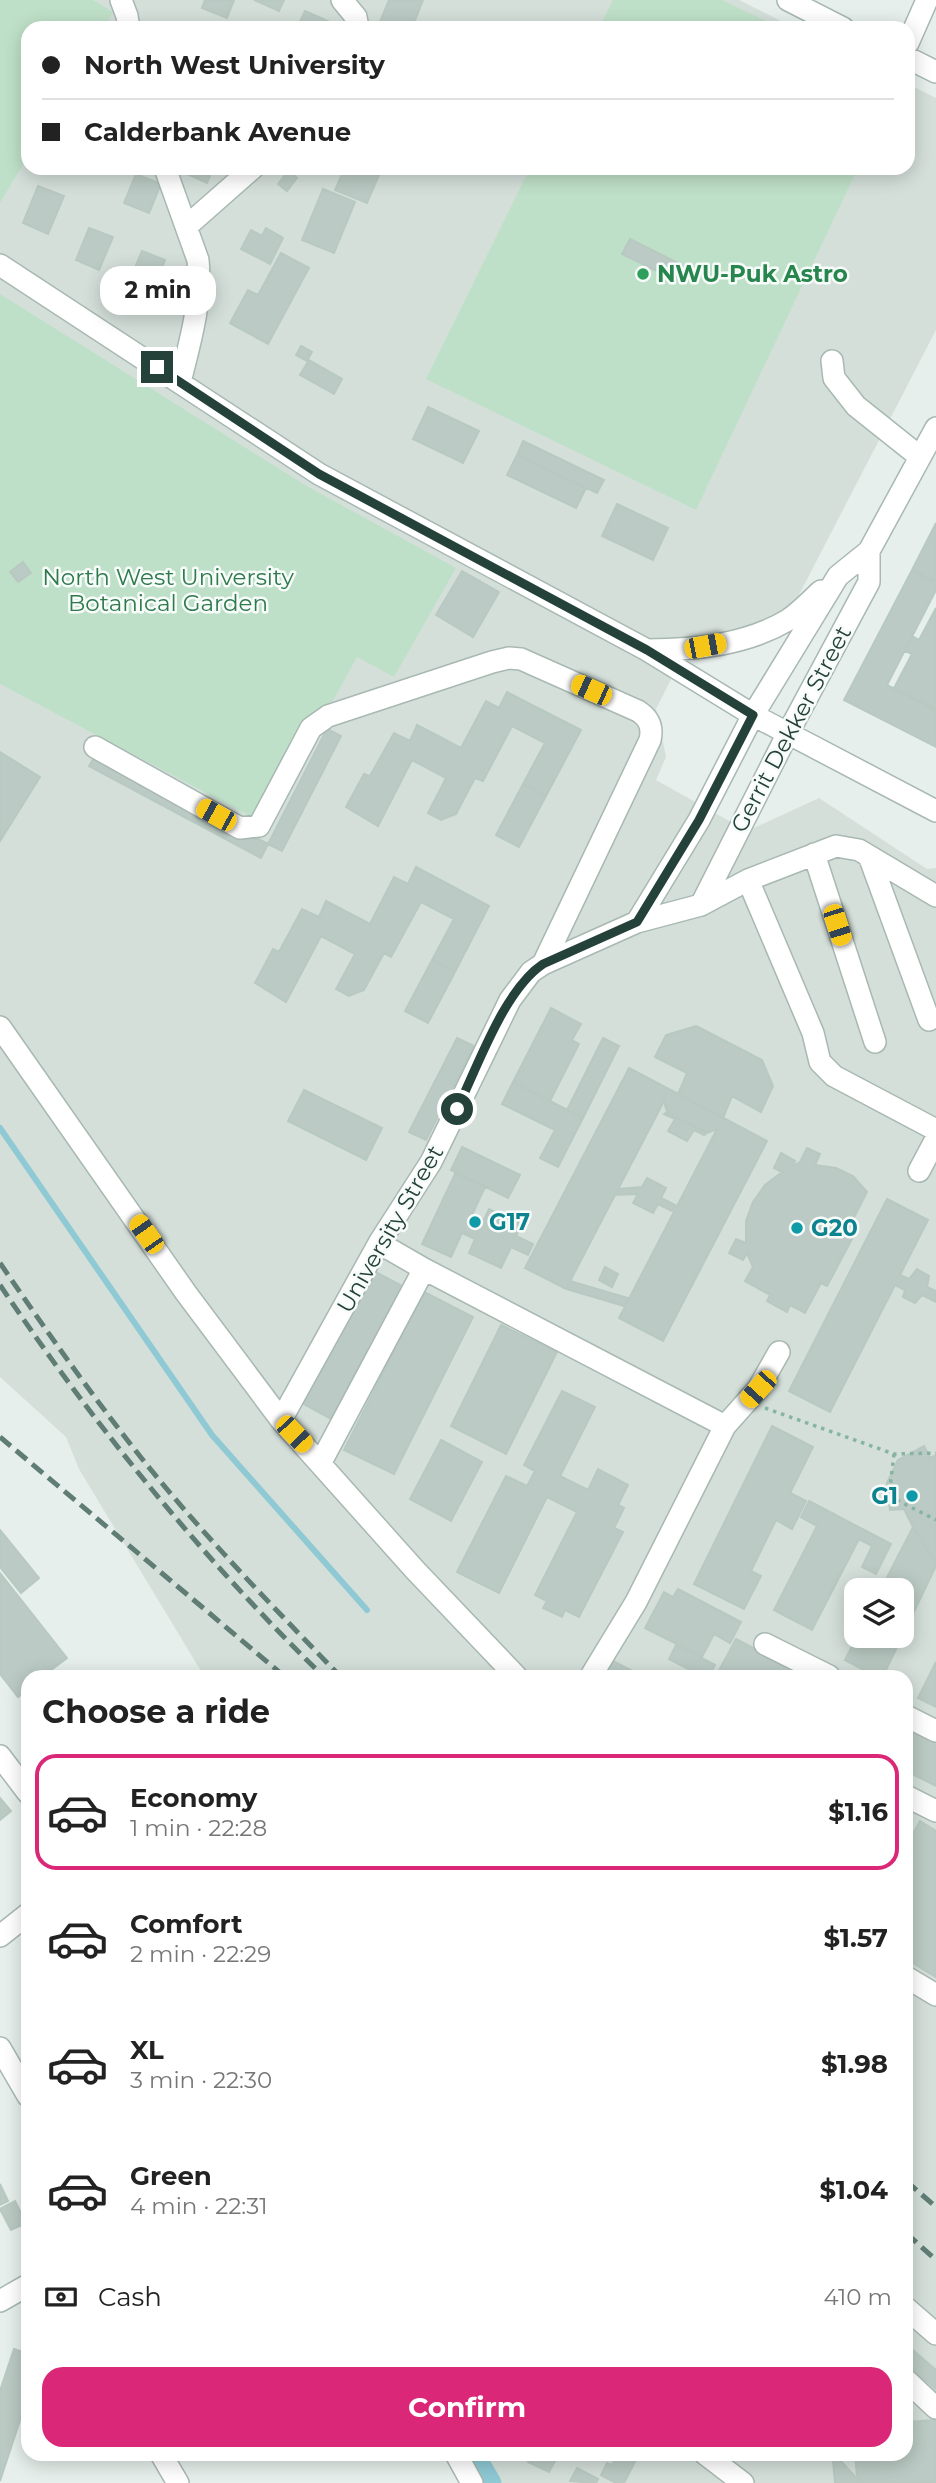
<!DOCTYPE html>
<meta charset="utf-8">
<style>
body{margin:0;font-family:Montserrat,sans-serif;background:#f2f2f2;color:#222;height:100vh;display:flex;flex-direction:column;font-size:26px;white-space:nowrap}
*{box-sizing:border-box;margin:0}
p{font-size:23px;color:#767676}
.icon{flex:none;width:38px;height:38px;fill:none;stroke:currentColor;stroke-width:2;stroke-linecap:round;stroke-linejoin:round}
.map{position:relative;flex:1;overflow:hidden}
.details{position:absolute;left:21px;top:1670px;width:892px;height:791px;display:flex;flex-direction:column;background:#fff;border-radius:21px;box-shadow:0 4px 18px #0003}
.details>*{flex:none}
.top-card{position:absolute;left:21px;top:21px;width:894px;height:154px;border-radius:21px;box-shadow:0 4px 18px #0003;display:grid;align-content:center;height:154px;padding:0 21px;background:#fff}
.buttons{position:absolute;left:844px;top:1578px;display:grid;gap:14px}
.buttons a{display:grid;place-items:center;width:70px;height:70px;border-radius:14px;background:#fff;box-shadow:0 4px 18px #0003;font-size:35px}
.end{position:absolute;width:32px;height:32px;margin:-16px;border:9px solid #24423a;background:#fff;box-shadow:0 0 0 4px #fff}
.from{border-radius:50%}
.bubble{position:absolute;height:49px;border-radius:21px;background:#fff;box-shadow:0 4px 18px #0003;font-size:23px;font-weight:700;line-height:49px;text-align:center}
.car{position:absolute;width:21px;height:42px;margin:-21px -10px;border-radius:9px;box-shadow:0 0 5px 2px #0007;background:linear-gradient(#f5c518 24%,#345 0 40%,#f5c518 0 76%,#345 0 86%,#f5c518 0)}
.top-card b{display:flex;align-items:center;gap:24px;height:66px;font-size:26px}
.top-card b+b{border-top:2px solid #e0e0e0}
.top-card i{width:18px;height:18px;background:#222}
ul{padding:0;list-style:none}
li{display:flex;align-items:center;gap:21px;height:116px;margin:0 14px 10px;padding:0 7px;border:4px solid transparent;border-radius:21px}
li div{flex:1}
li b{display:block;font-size:26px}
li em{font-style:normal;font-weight:700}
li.on{border-color:#db2777}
li>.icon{width:63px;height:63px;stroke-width:1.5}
h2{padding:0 21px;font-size:32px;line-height:84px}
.pay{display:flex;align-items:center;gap:18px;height:77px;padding:0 21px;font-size:26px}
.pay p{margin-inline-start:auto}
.button{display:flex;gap:14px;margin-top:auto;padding:14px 21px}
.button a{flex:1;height:80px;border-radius:21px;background:#db2777;color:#fff;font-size:28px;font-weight:700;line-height:80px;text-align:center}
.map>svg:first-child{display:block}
.built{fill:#d4dfda;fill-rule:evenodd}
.green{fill:#bfe0c8}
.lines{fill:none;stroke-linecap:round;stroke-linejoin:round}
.stream{stroke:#8ec9d4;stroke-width:6}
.canal{stroke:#8ec9d4;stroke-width:21}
.building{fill:#bbcac4;stroke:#b8c9c2;stroke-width:2}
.minor-casing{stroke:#a8b8b2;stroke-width:24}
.path{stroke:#86b3a5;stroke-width:3.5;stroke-dasharray:3.5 5;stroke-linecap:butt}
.minor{stroke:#fff;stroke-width:21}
.rail{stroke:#5f7d75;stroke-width:5;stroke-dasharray:14 7;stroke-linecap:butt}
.route{stroke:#24423a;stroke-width:9}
.leisure-dot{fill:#2e9e5b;stroke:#f7fbf9;stroke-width:2.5}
.culture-dot{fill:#0f9aa8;stroke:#f7fbf9;stroke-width:2.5}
.labels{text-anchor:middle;stroke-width:5;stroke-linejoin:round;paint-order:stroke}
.leisure-label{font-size:23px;font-weight:bold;fill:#27864d;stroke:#f7fbf9;text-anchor:start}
.park-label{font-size:23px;fill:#2d7a4b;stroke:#f7fbf9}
.street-label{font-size:23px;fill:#24423a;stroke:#f7fbf9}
.culture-label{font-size:23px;font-weight:bold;fill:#0d838f;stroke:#f7fbf9;text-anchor:start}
</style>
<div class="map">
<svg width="936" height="2483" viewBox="0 0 936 2483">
<rect width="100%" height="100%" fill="#e6efeb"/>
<path class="built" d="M 0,0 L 739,0 L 795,28 L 28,28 L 28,168 L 908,168 L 908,84 L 936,98 L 936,330 L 787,618 L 692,638 L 656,709 L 666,757 L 656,780 L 747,831 L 819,798 L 927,869 L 936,868 L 936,2483 L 501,2483 L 484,2454 L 906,2454 L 906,1676 L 204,1676 L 79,1469 L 66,1437 L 0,1377 ZM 856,1591 L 901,1591 L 901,1636 L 856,1636 Z"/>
<path class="green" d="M 0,0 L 93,0 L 113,12 L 104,28 L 28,28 L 28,156 L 0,203 Z
M 613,0 L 722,0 L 781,28 L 599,28 Z
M 530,168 L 858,168 L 696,510 L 426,379 Z
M 0,294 L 305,485 L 456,568 L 394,677 L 357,657 L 265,824 L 0,684 Z"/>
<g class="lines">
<path class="stream" d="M 0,1128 L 212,1435 L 367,1610"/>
<path class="canal" d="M 474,2454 L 491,2483"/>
</g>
<path class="building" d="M 205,0 L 234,0 L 227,18 L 202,8 Z
M 254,0 L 284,0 L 279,11 Z
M 389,0 L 423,0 L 412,28 L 396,28 L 380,22 Z
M 305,11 L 328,21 L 326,28 L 297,28 Z
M 101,168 L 118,168 L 116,174 Z
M 181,168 L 213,168 L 207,183 L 180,171 Z
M 345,168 L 382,168 L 367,203 L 335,190 Z
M 288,171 L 297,178 L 287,191 L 278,184 Z
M 136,174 L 161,184 L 149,213 L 124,203 Z
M 38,186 L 64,196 L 48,234 L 23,223 Z
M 323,189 L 355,202 L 334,253 L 302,240 Z
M 89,228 L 113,237 L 99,270 L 76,260 Z
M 266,228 L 283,238 L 270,264 L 241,249 L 251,230 L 262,236 Z
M 630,239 L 682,265 L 675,280 L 622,254 Z
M 142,251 L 165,260 L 152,294 L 128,284 Z
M 281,253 L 309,268 L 268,344 L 230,323 L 248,290 L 258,295 Z
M 301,346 L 312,352 L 307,361 L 296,355 Z
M 309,360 L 342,379 L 334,394 L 300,375 Z
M 428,407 L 479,431 L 463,463 L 413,439 Z
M 523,441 L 604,480 L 597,493 L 517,455 Z
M 517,455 L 586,488 L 576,508 L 507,475 Z
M 617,504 L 668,528 L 653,560 L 602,536 Z
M 936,523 L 936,583 L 912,570 Z
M 23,562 L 31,573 L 18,582 L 10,572 Z
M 912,570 L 936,583 L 936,590 L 887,685 L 936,710 L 936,747 L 844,700 Z
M 462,571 L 499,592 L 473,637 L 436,615 Z
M 936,608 L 936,710 L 894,688 L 912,654 L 905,651 L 912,636 L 919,640 Z
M 507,692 L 581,730 L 546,796 L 523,784 L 545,743 L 512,726 L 483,781 L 475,778 L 456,814 L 441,820 L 428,813 L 446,778 L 412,760 L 378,826 L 346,807 L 364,774 L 370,776 L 394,733 L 410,741 L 417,725 L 461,748 L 486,701 L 499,708 Z
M 327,729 L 341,736 L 282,851 L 268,844 Z
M 0,752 L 40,777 L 0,841 Z
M 97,753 L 268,844 L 261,858 L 89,766 Z
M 523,784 L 546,796 L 519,847 L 496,835 Z
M 416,867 L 489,906 L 455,972 L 432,960 L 454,919 L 421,902 L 391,957 L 384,953 L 364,990 L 349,996 L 336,989 L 355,954 L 321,936 L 286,1002 L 255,983 L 273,949 L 279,952 L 302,909 L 319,917 L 326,901 L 370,924 L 394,877 L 408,884 Z
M 432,960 L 455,972 L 428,1023 L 405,1011 Z
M 551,1008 L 581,1024 L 572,1040 L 579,1044 L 550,1101 L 513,1082 Z
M 696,1026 L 762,1060 L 773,1086 L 761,1112 L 732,1096 L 723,1118 L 678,1094 L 687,1073 L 655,1057 L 666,1035 Z
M 457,1038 L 474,1046 L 426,1140 L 409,1132 Z
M 603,1038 L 619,1046 L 583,1118 L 567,1110 Z
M 629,1068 L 767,1141 L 663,1341 L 619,1318 L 717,1129 L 707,1133 L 667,1112 L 664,1101 L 566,1289 L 525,1268 Z
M 513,1082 L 583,1118 L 558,1167 L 540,1158 L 555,1130 L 502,1104 Z
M 304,1090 L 382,1128 L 366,1160 L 288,1121 Z
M 667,1112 L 707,1133 L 704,1135 L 694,1130 L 687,1141 L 668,1131 L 675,1119 L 664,1114 Z
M 462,1147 L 520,1175 L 508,1198 L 451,1170 Z
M 807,1148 L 820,1154 L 815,1165 L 836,1168 L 853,1176 L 867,1192 L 845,1235 L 852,1239 L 827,1286 L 821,1283 L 805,1313 L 790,1305 L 787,1312 L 767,1301 L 770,1295 L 745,1281 L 753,1267 L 747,1253 L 743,1260 L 729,1253 L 736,1239 L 746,1243 L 746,1221 L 753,1202 L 765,1185 L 782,1172 L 774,1168 L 781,1153 L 795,1161 L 793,1166 L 800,1162 Z
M 455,1174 L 485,1187 L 472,1215 L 484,1220 L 489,1209 L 522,1224 L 516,1236 L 533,1244 L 528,1255 L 511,1247 L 501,1268 L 469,1253 L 475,1239 L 462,1233 L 451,1257 L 422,1244 Z
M 647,1178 L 666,1188 L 661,1198 L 675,1205 L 672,1211 L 658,1204 L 653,1213 L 633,1203 L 638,1194 L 615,1195 L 618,1189 L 642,1187 Z
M 887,1199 L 928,1220 L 900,1275 L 909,1279 L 917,1269 L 929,1276 L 927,1287 L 936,1291 L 936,1302 L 922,1295 L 915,1303 L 903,1297 L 905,1290 L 895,1285 L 830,1412 L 789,1391 Z
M 605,1267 L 618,1274 L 612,1287 L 599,1280 Z
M 372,1270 L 402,1286 L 331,1419 L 302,1403 Z
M 570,1281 L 628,1298 L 624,1306 L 566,1289 Z
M 424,1292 L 473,1317 L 394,1474 L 344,1450 Z
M 501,1325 L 557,1352 L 506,1454 L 451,1426 Z
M 562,1391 L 595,1407 L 560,1476 L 588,1490 L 598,1469 L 628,1485 L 618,1505 L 624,1508 L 614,1528 L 623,1532 L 579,1617 L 565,1610 L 562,1617 L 543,1608 L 547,1601 L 535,1595 L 577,1512 L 547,1497 L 499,1593 L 457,1572 L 506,1476 L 527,1486 L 535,1471 L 524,1465 Z
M 772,1426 L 813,1447 L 790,1493 L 806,1501 L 792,1529 L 776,1520 L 751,1571 L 761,1576 L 744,1609 L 694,1584 Z
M 441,1440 L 482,1462 L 451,1521 L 410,1499 Z
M 924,1446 L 930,1458 L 936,1455 L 936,1563 L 913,1527 L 904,1509 L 890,1510 L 887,1483 L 898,1460 Z
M 809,1501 L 891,1544 L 876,1574 L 862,1567 L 872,1546 L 859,1539 L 812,1630 L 774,1610 L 817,1526 L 801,1517 Z
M 913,1527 L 936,1563 L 936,1566 L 883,1676 L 875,1676 L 845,1660 L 857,1636 L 901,1636 L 901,1591 L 880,1591 Z
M 0,1530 L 39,1578 L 21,1593 L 0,1567 Z
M 0,1573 L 67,1658 L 43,1676 L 28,1676 L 28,1689 L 18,1697 L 0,1674 Z
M 678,1589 L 741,1622 L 730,1643 L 714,1634 L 702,1657 L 645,1628 L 664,1592 L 673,1597 Z
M 736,1639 L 807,1676 L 716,1676 Z
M 676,1645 L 715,1665 L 709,1676 L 702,1676 L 669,1659 Z
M 609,1659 L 642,1676 L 599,1676 Z
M 936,1662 L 936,1707 L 918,1698 Z
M 906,1728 L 936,1743 L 936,1786 L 906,1771 Z
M 0,1798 L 11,1811 L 0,1820 Z
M 920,1821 L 936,1831 L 936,1977 L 906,1959 L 906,1847 Z
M 0,2184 L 8,2201 L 0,2205 Z
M 15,2201 L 26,2223 L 11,2230 L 0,2209 Z
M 906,2344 L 936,2370 L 936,2389 L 906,2364 Z
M 14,2349 L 28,2354 L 28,2396 L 0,2481 L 0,2391 Z
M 936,2420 L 936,2483 L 863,2483 L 857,2476 L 855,2454 L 906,2454 L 906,2422 Z
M 532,2454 L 559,2454 L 549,2472 L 528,2462 Z
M 618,2454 L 639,2454 L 624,2483 L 616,2483 L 601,2475 L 607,2463 L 612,2465 Z
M 840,2460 L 861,2483 L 835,2483 L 833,2461 Z
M 577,2468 L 598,2479 L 596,2483 L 570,2481 Z"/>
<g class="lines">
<defs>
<path id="minor" d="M 121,0 L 127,16 L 129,28
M 342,0 L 356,17 L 358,28
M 788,0 L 843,28
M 908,43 L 927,0
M 908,58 L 936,72
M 165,168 L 198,260 C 202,302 190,342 180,382
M 187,226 L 253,168
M 0,265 L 319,474 L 647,650 L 753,715 L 936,811
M 832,361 L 834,378 L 856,406 L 920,457
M 647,650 C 695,650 746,645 788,620 C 800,612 811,600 821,591
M 95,747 L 240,828 L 259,826 L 311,728 L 328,716 L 492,662 L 509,658 L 521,659 L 638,711 C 649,718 653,727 650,740 L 543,964
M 814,854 L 875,1042
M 869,856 L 929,1020
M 748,880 L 813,1033 L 820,1062 L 834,1076 L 936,1130
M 701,905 L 788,733 L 869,582 L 869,551
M 637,922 L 699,820 L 753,715 L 838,576 L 869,551 L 936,428
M 0,1027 L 186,1293 L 281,1420
M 919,1171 L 936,1139
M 379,1243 L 424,1269 L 725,1426
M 321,1462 L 424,1269
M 765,1644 L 829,1676
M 516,1676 L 415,1570 L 281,1420 L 379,1243 L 431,1162 L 510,1000 L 531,972 L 543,964 L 637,922 L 701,905 L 748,880 L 836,846 L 859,850 L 936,896
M 591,1676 L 636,1602 L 725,1426 L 758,1389 L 779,1352
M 906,1716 L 936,1731
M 0,1756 L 28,1793
M 906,1796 L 936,1811
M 0,1936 L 28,1914
M 906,1977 L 936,1995
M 0,2048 L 28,2096
M 0,2301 L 28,2285
M 906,2308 L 936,2334
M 906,2380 L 936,2408
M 161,2454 L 178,2483
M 456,2454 L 472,2483
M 705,2454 L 743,2483"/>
</defs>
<use href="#minor" class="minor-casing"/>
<path class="path" d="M 765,1408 L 894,1454 L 936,1453
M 894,1454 L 889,1496 L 936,1520"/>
<use href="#minor" class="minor"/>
<path class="rail" d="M 0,1263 C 47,1332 95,1400 147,1465 C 207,1539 274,1608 340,1676
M 0,1285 C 94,1425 202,1558 323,1676
M 0,1437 L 284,1676
M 906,2181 L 936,2207
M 906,2233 L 936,2260"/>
</g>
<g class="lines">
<path class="route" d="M 157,367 L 319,474 L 647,650 L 753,715 L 699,820 L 637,922 L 543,964 C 504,990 478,1066 457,1109"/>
</g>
<circle class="leisure-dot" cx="643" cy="274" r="7"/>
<g class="culture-dot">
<circle cx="475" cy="1222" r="7"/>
<circle cx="797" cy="1228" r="7"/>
<circle cx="912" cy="1496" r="7"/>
</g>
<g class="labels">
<g class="leisure-label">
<text x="657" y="282">NWU-Puk Astro</text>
</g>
<g class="park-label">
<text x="168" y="585">North West University<tspan x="168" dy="26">Botanical Garden</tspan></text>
</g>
<g class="street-label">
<text transform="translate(791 729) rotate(-62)" y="8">Gerrit Dekker Street</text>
<text transform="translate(390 1229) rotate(-60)" y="8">University Street</text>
</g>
<g class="culture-label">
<text x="489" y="1230">G17</text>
<text x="811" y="1236">G20</text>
<text x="898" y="1504" text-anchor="end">G1</text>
</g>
</g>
</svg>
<div class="buttons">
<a><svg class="icon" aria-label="layers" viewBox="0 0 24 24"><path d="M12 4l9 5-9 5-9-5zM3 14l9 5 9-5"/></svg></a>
</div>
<i class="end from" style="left:457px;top:1109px"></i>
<i class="end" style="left:157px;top:367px"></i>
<div class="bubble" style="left:100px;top:266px;width:116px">2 min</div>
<i class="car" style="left:705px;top:646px;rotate:79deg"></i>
<i class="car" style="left:591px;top:690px;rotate:294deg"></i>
<i class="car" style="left:216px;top:815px;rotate:299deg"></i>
<i class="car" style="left:837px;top:925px;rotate:162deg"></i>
<i class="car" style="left:146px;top:1234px;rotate:325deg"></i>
<i class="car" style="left:758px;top:1389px;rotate:222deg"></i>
<i class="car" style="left:294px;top:1434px;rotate:136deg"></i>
<div class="top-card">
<b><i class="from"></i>North West University</b>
<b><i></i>Calderbank Avenue</b>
</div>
<section class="details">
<h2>Choose a ride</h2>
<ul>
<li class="on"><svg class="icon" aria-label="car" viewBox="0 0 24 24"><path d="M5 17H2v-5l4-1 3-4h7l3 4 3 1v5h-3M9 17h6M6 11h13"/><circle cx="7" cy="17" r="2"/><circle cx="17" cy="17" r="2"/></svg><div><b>Economy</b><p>1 min · 22:28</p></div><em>$1.16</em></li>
<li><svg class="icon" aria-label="car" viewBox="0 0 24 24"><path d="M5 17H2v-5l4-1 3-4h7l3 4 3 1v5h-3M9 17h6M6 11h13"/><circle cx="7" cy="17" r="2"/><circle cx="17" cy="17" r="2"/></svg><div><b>Comfort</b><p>2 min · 22:29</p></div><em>$1.57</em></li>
<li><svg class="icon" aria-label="car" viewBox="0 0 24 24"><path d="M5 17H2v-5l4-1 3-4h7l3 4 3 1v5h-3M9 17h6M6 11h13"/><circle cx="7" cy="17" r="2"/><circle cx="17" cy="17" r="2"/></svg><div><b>XL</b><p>3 min · 22:30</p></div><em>$1.98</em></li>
<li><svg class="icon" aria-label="car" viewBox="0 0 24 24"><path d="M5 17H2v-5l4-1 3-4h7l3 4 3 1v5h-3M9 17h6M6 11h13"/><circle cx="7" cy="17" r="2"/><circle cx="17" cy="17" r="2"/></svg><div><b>Green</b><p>4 min · 22:31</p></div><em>$1.04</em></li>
</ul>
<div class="pay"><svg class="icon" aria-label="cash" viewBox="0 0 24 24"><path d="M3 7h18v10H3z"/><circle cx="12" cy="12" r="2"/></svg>Cash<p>410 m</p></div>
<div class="button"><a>Confirm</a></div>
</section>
</div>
